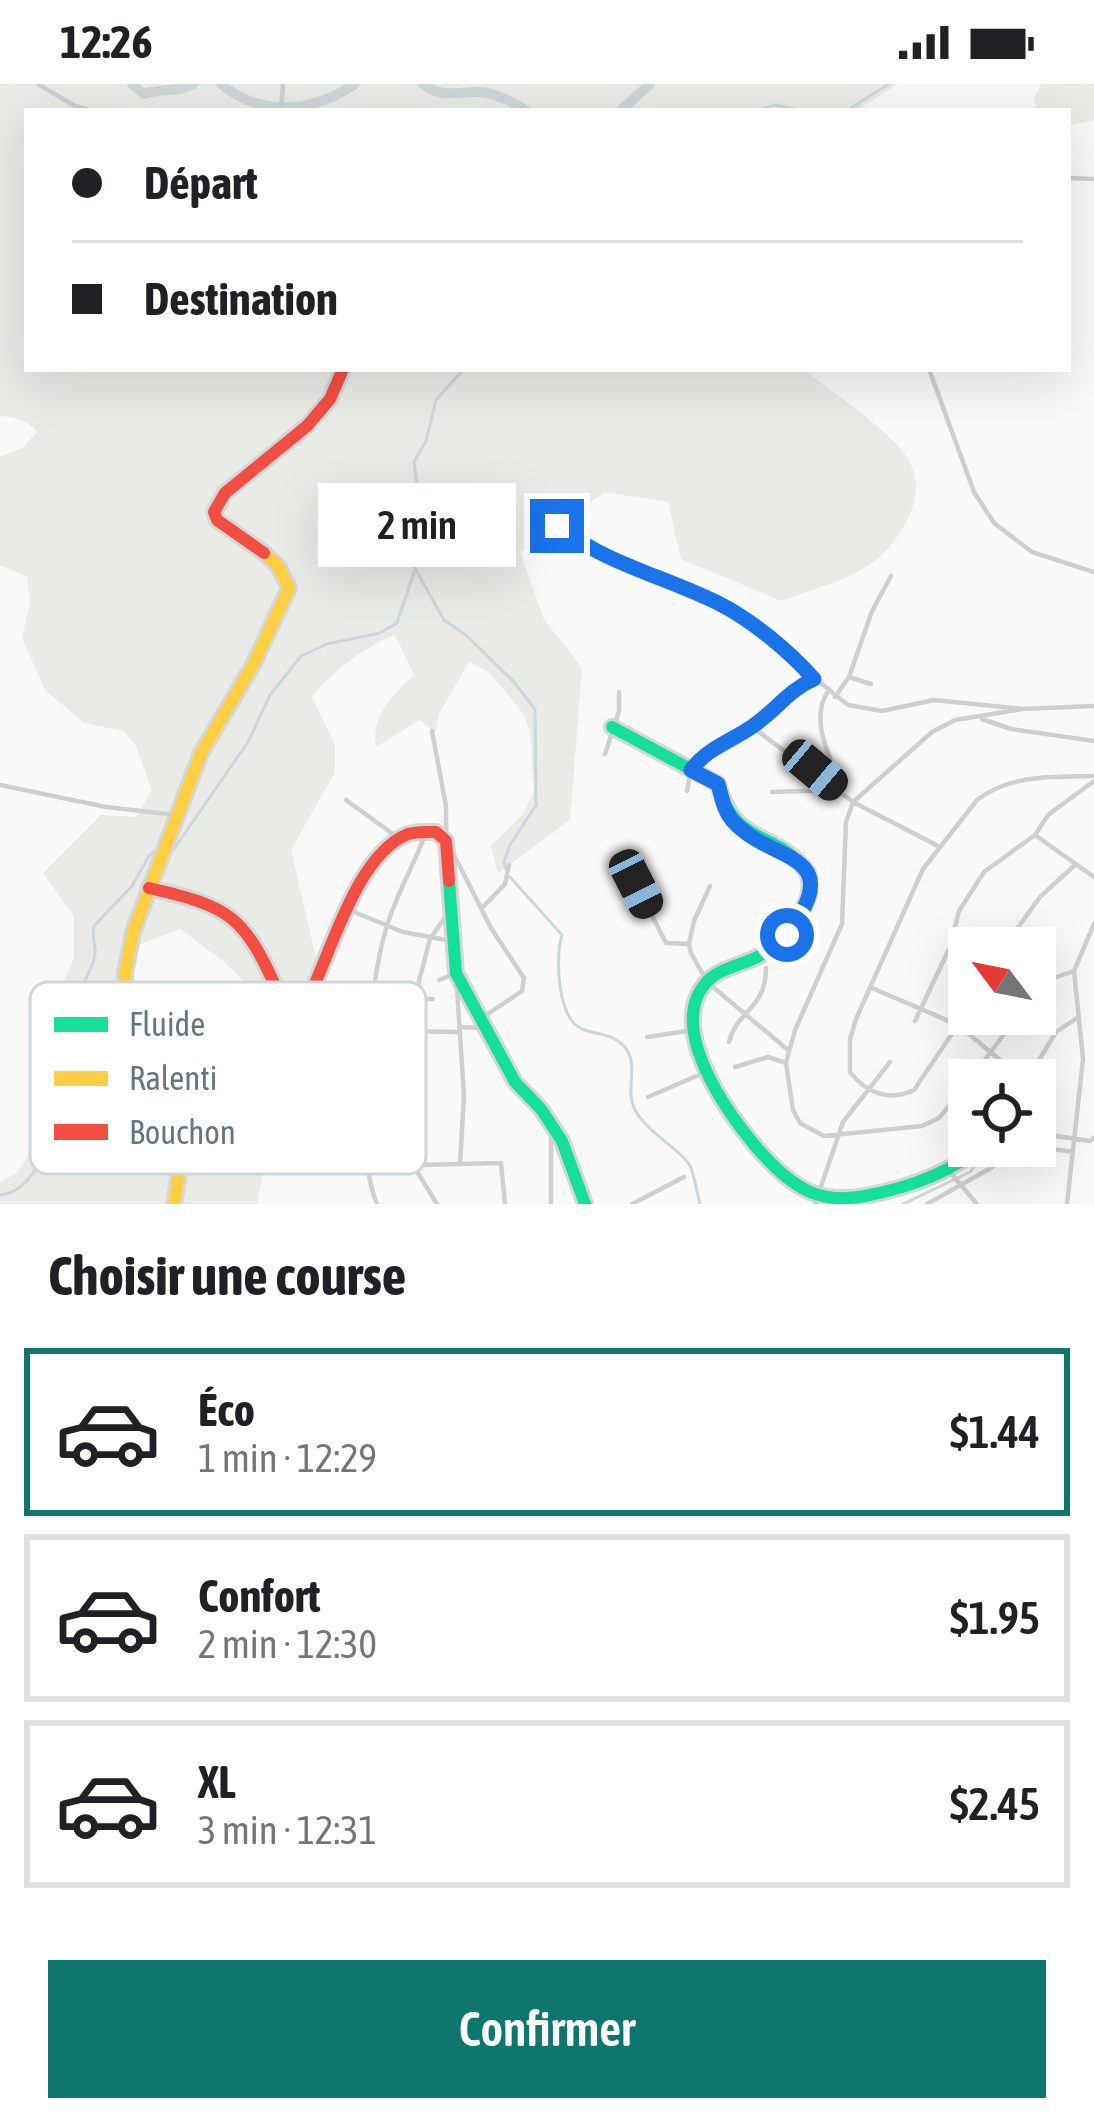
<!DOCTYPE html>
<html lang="fr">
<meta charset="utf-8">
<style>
body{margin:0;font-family:"Asap Condensed",sans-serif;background:#f2f2f2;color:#202124;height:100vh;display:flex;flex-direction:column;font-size:45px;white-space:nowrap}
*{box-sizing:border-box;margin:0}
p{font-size:39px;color:#757577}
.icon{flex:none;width:66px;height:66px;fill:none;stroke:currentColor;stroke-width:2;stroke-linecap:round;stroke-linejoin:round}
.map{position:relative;height:1120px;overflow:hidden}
.details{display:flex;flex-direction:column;background:#fff;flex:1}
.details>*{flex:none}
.guide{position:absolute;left:24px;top:24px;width:1047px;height:264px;border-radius:0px;box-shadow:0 12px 48px #0002;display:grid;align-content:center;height:264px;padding:0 48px;background:#fff}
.needle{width:78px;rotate:302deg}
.tools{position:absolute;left:948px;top:843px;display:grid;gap:24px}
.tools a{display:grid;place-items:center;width:108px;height:108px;border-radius:0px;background:#fff;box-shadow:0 12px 48px #0002;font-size:60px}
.end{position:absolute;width:54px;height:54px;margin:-27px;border:15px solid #1a73e8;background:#fff;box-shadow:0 0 0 6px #fff}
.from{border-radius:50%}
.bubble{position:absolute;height:84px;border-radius:0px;background:#fff;box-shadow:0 12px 48px #0002;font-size:39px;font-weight:600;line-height:84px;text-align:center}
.car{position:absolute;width:36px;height:72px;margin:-36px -18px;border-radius:15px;box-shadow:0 0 9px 3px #0007;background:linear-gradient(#222 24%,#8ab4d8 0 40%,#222 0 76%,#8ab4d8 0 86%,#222 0)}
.guide b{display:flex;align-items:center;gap:42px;height:114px;font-size:45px}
.guide b+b{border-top:3px solid #e0e0e0}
.guide i{width:30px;height:30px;background:#202124}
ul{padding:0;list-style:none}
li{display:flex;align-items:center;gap:36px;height:168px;margin:0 24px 18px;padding:0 24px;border:6px solid #e0e0e0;border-radius:0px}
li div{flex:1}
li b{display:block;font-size:45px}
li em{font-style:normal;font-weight:600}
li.selected{border-color:#0f766e}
li>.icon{width:108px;height:108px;stroke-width:1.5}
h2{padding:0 48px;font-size:54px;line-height:144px}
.button{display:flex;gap:24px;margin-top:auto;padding:24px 48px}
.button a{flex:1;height:138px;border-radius:0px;background:#0f766e;color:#fff;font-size:48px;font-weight:600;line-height:138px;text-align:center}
.status{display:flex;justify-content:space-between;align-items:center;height:84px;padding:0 60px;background:#fff;direction:ltr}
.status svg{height:33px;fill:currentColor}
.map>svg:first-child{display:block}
.green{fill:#e8ebe6}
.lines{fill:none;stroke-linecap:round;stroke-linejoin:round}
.stream{stroke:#ced6d9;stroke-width:3}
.river{stroke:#ced6d9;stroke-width:10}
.fast-casing{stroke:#d5d6d7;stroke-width:18}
.slow-casing{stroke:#d5d6d7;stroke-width:18}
.jam-casing{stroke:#d5d6d7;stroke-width:18}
.street{stroke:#cecfd0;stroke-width:4.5}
.fast{stroke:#16e098;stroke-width:12}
.slow{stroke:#ffcf43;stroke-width:12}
.jam{stroke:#f24e42;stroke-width:12}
.route{stroke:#1a73e8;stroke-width:15}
.key{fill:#fff;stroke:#d1d6da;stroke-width:3}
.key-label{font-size:33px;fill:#657683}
</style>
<div class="status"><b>12:26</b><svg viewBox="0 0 49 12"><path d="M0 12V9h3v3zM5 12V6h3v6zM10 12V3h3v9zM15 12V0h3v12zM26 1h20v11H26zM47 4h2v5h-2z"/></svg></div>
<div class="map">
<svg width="1094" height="1120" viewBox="0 0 1094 1120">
<rect width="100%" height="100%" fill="#f9f9f9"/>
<path class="green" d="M 0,0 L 898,0 L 856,27 L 27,27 L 27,285 L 803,285 C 828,305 897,351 910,378 C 919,396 917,414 909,432 C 883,490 837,496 781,517 L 681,475 L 668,418 L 605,408 L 520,468 L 544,535 L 582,584 L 570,736 L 498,789 L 491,762 L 523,730 L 534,707 L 530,648 L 523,629 L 505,607 L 487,587 L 469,578 L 439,630 L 435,649 L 420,636 L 376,663 C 371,631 392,612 414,591 L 395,551 C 366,562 331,588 312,613 L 335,661 L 335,688 L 291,766 L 317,878 L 285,937 L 223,877 L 180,845 L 133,863 L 129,893 L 163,1003 L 233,1005 L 300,1020 L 265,1078 L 257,1120 L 0,1120 L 0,1098 L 17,1089 L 34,1061 L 36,1040 L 54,987 L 62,935 L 60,905 L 74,874 L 74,832 L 43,789 L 101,731 L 136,733 L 152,706 L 136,662 L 124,647 L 84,639 L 45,606 L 22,554 L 30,518 L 27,493 L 0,481 L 0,373 L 22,364 L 37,348 C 28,336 15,333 0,332 Z
M 1042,0 L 1094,0 L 1094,36 L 1068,42 L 1068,27 L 1037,27 L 1034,14 Z"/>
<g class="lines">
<path class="stream" d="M 757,27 L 775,21 L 805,27
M 846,27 L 889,0
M 416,486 L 444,536 L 466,551 L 513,597 L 535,625 L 536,721 L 510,761 L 504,778 L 506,785
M 169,764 L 174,765 L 248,658 L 270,611 L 301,572 L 327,560 L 380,549 L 397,539 L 415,486 L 413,440 L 419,415 L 414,378 L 426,357 L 436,316 L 464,285
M 510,793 L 562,851 C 555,873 557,934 582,945 C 597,951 611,949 624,962 C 640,980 625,1004 634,1024 C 646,1049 683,1066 691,1084 C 695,1095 697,1109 700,1120
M 0,1111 C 61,1107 68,953 82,905 C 85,893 94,882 95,870 C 96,859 91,854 94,842 L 132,802 L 149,772 L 160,763
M 903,1120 L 970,1088 L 990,1062"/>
<path class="river" d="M 132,0 L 144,10 C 162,4 176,9 193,0
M 221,0 C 262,34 314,28 355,0
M 423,0 C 441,15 459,7 481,8 C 496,9 514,19 527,27
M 620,27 L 650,0"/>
<defs>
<path id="fast" d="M 612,643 L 718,700 C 735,764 777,745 808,789 C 812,807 808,817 799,832 C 787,851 774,866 753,875 C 737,882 716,886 705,900 C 665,948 735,1042 769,1077 C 798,1107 823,1120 865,1112 C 907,1104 949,1090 982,1062
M 449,797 L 456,889 L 515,998 L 541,1025 L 562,1057 L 585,1120"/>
<path id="slow" d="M 174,1120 L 179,1090 L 176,1075 L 125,917 L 125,889 L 133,848 L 201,669 L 254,579 L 289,504 L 278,482 L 264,469"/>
<path id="jam" d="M 264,469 L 217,436 L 214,428 L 225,409 L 307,342 L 330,315 L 343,285
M 149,804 C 232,823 244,832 279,910 L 305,921 C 330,874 355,771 408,750 C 416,747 427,748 436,748 L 446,757 L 449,797"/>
</defs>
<use href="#fast" class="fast-casing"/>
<use href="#slow" class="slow-casing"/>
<use href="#jam" class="jam-casing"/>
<path class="street" d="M 38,0 L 75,22 L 93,27
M 281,27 L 283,0
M 1068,94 L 1094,95
M 929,285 L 974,408 L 994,439 L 1032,468 L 1094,488
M 557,442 L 584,463 L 623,483 L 729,525 L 848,621 L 882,627 L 934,616 L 1022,625 L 1094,622
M 849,593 L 871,600
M 827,609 C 809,638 832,677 843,706
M 835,613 L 849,593 L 872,527 L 891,492
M 982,635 L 1011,645 L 1094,657
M 752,643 L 853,718 L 940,763
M 432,647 L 446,722 L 446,753
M 605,670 L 619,627 L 619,608
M 0,701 L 106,723 L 176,731
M 687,707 L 691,686 L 703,671 L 752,643 L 790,608 L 814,595
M 772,708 L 838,706
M 346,716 L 397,753
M 1035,751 L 1094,793
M 450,763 L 491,844 L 524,894 L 522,907 L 479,936
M 636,800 L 666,859 L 689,860
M 710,802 L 694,837 L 689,860 L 691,869 L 707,898 L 788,966
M 482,824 L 505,800 L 509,781
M 349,826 L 403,848 L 452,857
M 787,851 L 798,862
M 1003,864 L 1040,813 L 1076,780
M 439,896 L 456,889 L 464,1012 L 460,1080
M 319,897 L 367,1006 L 437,1120
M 872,904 L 958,941 L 1024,996
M 1035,910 L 1054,894 L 1074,887
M 969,914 L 958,941 L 914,1006 C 889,1018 866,1009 850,988 L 850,955 L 856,935 L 923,785 L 977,716 C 1011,690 1053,693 1094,692
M 416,915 L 433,915
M 915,937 L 950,863 L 959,827 L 984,788 L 1035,751 L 1048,731 L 1094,697
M 460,943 L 484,944
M 379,945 L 388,942 L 396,947 L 459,948
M 647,953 L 694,946
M 729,958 C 737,926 766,925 766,884
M 735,983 L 768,973 L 786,979
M 1033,986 L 1035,1026
M 970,996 L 1019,930
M 1027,996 L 1056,948 L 1077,934
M 969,998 L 939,1034 L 922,1042 L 824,1052 L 800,1039 L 793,1026 L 786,979 L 795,946 L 842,840 L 846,738 L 853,718 L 932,648 L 955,636 L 1022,625
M 648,1013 L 706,988
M 957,1018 L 969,1030
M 1056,1052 L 1090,1057 L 1094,1054
M 1034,1062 L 1073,1068
M 416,1081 L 419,897 L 430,855 L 450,826
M 949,1087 L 977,1120
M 367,1088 L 416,1081 L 501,1079 L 505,1120
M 377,1120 C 353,1064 368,905 386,845 C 395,813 413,783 425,751
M 551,1120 L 551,1042
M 632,1120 L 684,1093
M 815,1120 L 843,1038 L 890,978
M 927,1120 L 991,1084 L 1014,1062
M 1067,1120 L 1083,975 L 1074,887 L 1094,840"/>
<use href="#fast" class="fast"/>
<use href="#slow" class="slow"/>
<use href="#jam" class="jam"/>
</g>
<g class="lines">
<path class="route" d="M 557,442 C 607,480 663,492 718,519 C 752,536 789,567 814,595 C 789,606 775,627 753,642 C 732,657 707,664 691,686 L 718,700 C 722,713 723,725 732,736 C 771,781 850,765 787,851"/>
</g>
<rect x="30" y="898" width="396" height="192" rx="18" class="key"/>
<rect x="54" y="933" width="54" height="15" fill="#16e098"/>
<rect x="54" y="987" width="54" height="15" fill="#ffcf43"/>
<rect x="54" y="1040" width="54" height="16" fill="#f24e42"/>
<g class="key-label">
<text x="129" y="952">Fluide</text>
<text x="129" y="1006">Ralenti</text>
<text x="129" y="1060">Bouchon</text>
</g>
</svg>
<div class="tools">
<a><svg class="needle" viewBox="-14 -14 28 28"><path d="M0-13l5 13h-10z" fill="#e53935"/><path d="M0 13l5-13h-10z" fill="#757577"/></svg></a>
<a><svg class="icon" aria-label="locate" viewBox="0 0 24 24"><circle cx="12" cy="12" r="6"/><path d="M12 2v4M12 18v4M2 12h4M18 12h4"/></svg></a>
</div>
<i class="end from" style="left:787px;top:851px"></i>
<i class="end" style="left:557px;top:442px"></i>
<div class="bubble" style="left:318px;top:399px;width:198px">2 min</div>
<i class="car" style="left:815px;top:686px;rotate:130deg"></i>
<i class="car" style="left:636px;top:800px;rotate:153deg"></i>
<div class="guide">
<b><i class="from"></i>Départ</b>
<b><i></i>Destination</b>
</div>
</div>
<section class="details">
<h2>Choisir une course</h2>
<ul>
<li class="selected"><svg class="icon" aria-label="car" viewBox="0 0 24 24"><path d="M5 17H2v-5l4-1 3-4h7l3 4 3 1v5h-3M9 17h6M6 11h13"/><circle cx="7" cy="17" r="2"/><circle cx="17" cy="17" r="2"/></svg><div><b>Éco</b><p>1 min · 12:29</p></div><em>$1.44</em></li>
<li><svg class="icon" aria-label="car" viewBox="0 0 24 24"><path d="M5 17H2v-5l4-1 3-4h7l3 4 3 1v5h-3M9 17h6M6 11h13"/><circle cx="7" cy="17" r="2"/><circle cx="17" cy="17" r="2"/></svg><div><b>Confort</b><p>2 min · 12:30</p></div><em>$1.95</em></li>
<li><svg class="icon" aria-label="car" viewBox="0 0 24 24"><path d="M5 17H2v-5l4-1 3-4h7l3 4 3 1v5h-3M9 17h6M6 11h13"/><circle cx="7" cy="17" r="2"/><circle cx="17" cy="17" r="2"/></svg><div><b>XL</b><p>3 min · 12:31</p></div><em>$2.45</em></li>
</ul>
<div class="button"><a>Confirmer</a></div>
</section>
